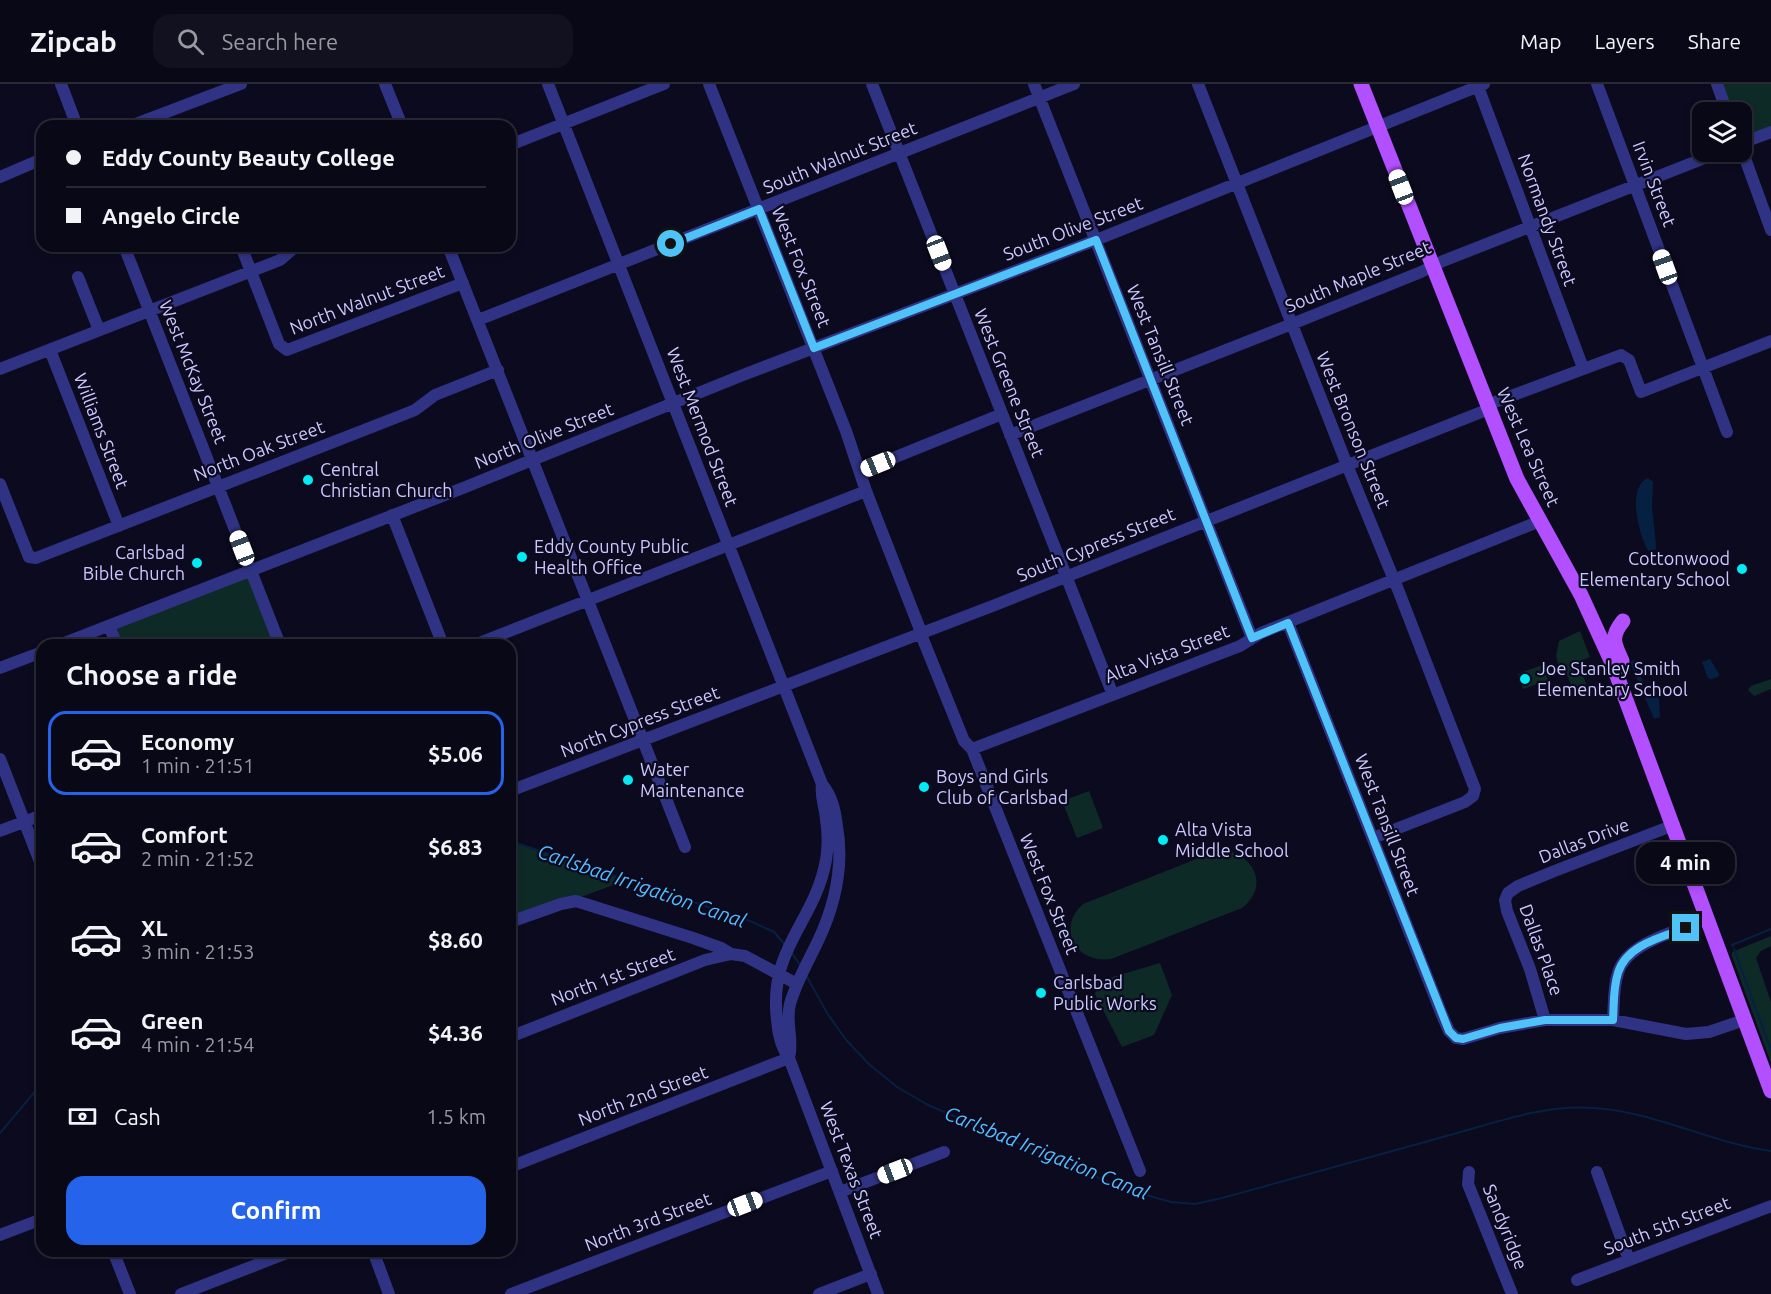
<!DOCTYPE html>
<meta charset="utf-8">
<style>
body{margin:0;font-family:Ubuntu,sans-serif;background:#121120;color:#f1f3f6;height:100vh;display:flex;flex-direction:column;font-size:22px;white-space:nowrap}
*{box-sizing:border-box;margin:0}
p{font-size:20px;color:#999aa1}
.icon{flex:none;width:33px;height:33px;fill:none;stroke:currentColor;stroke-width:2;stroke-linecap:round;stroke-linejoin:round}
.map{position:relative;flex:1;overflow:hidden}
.drawer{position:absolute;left:36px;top:555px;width:480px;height:618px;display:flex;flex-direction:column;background:#090817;border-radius:18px;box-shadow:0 3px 9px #0003,0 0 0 2px #292936}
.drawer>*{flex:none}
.banner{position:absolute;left:36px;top:36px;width:480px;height:132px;border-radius:18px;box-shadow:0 3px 9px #0003,0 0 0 2px #292936;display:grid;align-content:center;height:132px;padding:0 30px;background:#090817}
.fabs{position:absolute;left:1692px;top:18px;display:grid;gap:12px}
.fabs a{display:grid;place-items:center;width:60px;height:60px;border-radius:12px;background:#090817;box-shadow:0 3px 9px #0003,0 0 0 2px #292936;font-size:30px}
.end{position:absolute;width:27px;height:27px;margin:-14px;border:8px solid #4fc3f7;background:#111;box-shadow:0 0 0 3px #111}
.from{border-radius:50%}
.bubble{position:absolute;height:42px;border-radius:18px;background:#090817;box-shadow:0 3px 9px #0003,0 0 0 2px #292936;font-size:20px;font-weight:600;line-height:42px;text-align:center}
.car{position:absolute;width:18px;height:36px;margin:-18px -9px;border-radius:8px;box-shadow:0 0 4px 2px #0007;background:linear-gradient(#fff 24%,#345 0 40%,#fff 0 76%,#345 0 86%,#fff 0)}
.banner b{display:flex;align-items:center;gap:21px;height:57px;font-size:22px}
.banner b+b{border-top:2px solid #292936}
.banner i{width:15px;height:15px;background:#f1f3f6}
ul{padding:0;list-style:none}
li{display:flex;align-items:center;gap:18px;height:84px;margin:0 12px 9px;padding:0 18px;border:3px solid transparent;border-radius:18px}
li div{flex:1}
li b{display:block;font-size:22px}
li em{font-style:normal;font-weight:600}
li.active{border-color:#2563eb}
li>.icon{width:54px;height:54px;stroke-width:1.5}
h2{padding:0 30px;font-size:27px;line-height:72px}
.pay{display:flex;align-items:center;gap:15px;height:66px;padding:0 30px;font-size:22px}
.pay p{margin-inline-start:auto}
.button{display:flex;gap:12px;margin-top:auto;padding:12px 30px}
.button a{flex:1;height:69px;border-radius:18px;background:#2563eb;color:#fff;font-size:24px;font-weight:600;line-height:69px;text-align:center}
header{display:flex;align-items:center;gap:36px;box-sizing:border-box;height:84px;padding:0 30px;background:#090817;border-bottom:2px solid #292936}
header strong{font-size:28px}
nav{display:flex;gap:33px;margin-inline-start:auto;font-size:21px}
.search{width:420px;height:54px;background:#121120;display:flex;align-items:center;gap:15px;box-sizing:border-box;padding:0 21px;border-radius:18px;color:#999aa1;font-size:22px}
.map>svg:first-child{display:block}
.green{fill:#0d2a27}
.water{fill:#062042}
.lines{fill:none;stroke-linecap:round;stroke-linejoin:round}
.stream{stroke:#062042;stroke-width:2}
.minor{stroke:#303383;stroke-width:12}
.major{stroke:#b24fff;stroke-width:15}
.route{stroke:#4fc3f7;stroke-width:8}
.poi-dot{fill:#00ebf3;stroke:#0c0a1f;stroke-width:2}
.labels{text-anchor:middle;stroke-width:4.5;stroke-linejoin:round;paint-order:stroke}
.street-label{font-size:18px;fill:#cbc8ff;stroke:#0c0a1f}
.poi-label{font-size:18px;fill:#cbc8ff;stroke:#0c0a1f;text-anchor:start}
.water-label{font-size:20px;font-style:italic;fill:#56bcff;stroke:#0c0a1f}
</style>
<header>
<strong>Zipcab</strong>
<div class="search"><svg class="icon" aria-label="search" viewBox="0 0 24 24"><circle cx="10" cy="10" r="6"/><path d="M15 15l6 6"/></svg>Search here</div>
<nav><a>Map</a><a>Layers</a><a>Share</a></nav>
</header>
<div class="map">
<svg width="1771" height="1210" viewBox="0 0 1771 1210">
<rect width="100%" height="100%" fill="#0c0a1f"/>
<path class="green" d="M 1717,0 L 1771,0 L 1771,48 L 1742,59 L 1742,28 L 1727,28 Z
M 251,486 L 280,561 L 117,561 L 109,542 Z
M 1580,547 L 1590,573 L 1578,578 L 1587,602 L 1574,608 L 1565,586 L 1559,584 L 1556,572 L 1559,557 Z
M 1542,581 L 1548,596 L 1523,605 L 1518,590 Z
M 1771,595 L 1771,605 L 1754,612 L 1748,606 L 1751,602 Z
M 1089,707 L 1103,744 L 1077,754 L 1062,717 Z
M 510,757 L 627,796 L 510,839 Z
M 1219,766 C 1253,767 1271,802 1242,824 L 1111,875 C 1076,880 1056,844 1083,820 Z
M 1771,852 L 1771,862 L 1761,867 L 1756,874 L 1771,918 L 1771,979 L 1732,872 L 1732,868 Z
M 1160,879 L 1172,911 L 1154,951 L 1122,963 L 1095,910 L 1099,897 Z"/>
<path class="water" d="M 1648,394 L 1653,398 L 1652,423 L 1656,461 L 1656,465 L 1650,469 C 1639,455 1626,402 1648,394 Z
M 1710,575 L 1719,590 L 1718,593 L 1711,595 L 1708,594 L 1702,578 Z
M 1634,576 L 1648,610 L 1659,614 L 1660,633 L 1654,635 L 1630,578 Z"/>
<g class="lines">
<path class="stream" d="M 510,757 L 750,837 L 774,848 L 786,862
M 1733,862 L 1732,861 L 1771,845
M 1734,865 L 1771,966
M 791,868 L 800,881
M 806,891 L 827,929 L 847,957 L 870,981 L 897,1003 L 928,1021 L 1111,1099 L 1143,1110 L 1171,1118 L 1195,1120 L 1222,1114 C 1296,1094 1369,1073 1443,1053 C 1491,1040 1543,1020 1594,1024 C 1656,1028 1711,1059 1771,1067
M 0,1049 L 42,999"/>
<path class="minor" d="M 61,0 L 77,42
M 385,0 L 402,42
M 548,0 L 822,700 C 832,712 835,726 837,742 C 844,782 835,821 818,857 C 808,878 796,898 790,920 C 785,938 794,956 789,974
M 709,0 L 846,347 L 866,407 L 921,548
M 872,0 L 1113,611
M 1034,0 L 1252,554
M 1198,0 L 1347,381 L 1399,508 L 1475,705 L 1473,712 L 1465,718 L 1373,754
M 1477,0 L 1583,284
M 1597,0 L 1727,348
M 1717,0 L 1727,28
M 130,42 L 241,0
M 1742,59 L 1771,48
M 510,61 L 664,0
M 1742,66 L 1771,146
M 0,93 L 42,75
M 124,162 L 280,561
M 241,162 L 279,260 L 287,266 L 463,199
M 448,162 L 685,763
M 78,193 L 99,246
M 478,236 L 1074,0
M 50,266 L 119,442
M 0,285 L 280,176 L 296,162
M 1487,321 L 1621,271 L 1629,276 L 1641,308 L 1771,257
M 1010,351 L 1292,240 L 1421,188 L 1443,177 L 1720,68
M 861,387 L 1002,330
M 0,400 L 29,473 L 36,474 L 400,332 L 415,326 L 435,311 L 498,286
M 392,431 L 443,561
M 1288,539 L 1442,931 L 1449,947 L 1456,954 L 1463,955 L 1500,944 L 1545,936 L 1613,936 L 1686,950 L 1709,948 L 1744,936
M 109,542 L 117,561
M 920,548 L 964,657 L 972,665 L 1140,1087
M 59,561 L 463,404 L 743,291 L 1096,156 L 1484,0
M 474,561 L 866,407
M 0,584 L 42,568
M 972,665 L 1240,562 L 1261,549 L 1540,437
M 0,675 L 42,783
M 822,700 C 820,713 825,722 826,735 C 828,748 828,764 826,776 C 815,838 768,864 777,936 C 778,950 781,963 789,974 L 878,1210
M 510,707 L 995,521 L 1489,325
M 0,747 L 42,731
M 510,838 L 561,820 L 576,817 L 693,854 L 721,864 L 731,870 L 745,872 L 797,900
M 1545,936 L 1530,885 L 1507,827 L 1505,816 L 1508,809 L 1518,802 L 1552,788 L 1674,741
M 1613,936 C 1614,921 1613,904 1618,889 C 1627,858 1681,846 1708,835
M 510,953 L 705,876 L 731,870
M 510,1083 L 789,974
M 1469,1088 L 1468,1100 L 1512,1210
M 1597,1088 L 1629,1176
M 840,1108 L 944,1068
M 0,1151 L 42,1135
M 113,1167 L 130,1210
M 373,1167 L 389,1210
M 1577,1196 L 1771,1122
M 181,1210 L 292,1167
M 511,1210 L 832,1087
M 819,1210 L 871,1190"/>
<path class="major" d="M 1361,0 L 1517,395 L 1581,511 L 1613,581 L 1771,1007
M 1622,577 C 1614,559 1610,553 1623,537"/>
</g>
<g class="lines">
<path class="route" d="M 671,160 L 759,125 L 814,264 L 1096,156 L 1252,554 L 1288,539 L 1449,947 L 1456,954 L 1463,955 L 1500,944 L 1545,936 L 1613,936 C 1614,921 1613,904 1618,889 C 1626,861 1662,853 1686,844"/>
</g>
<g class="poi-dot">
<circle cx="308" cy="396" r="6"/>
<circle cx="522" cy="473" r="6"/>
<circle cx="197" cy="479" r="6"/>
<circle cx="1742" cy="485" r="6"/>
<circle cx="1525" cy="595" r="6"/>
<circle cx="628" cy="696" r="6"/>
<circle cx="924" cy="703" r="6"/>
<circle cx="1163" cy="756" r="6"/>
<circle cx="1041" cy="909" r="6"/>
</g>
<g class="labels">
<g class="street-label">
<text transform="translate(840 74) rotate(-22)" y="6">South Walnut Street</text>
<text transform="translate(1654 100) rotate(69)" y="6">Irvin Street</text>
<text transform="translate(1547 136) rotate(70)" y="6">Normandy Street</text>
<text transform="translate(1073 145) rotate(-21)" y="6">South Olive Street</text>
<text transform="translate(801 183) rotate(68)" y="6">West Fox Street</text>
<text transform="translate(1358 193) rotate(-23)" y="6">South Maple Street</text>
<text transform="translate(367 216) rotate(-21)" y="6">North Walnut Street</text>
<text transform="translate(1160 271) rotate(68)" y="6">West Tansill Street</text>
<text transform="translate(193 288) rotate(68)" y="6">West McKay Street</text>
<text transform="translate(1009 299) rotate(68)" y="6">West Greene Street</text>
<text transform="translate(702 343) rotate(69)" y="6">West Mermod Street</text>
<text transform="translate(1353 346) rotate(68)" y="6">West Bronson Street</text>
<text transform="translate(101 347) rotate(69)" y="6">Williams Street</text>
<text transform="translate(544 352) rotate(-22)" y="6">North Olive Street</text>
<text transform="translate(1528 363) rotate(66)" y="6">West Lea Street</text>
<text transform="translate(259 367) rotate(-21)" y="6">North Oak Street</text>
<text transform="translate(1096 461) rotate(-22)" y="6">South Cypress Street</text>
<text transform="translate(1167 570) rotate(-21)" y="6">Alta Vista Street</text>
<text transform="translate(640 638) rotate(-21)" y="6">North Cypress Street</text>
<text transform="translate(1387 741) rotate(69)" y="6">West Tansill Street</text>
<text transform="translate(1584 757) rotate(-21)" y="6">Dallas Drive</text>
<text transform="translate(1049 810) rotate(68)" y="6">West Fox Street</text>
<text transform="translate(1541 866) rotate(70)" y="6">Dallas Place</text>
<text transform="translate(613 893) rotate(-21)" y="6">North 1st Street</text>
<text transform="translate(643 1012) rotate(-21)" y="6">North 2nd Street</text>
<text transform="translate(851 1086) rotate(69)" y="6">West Texas Street</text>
<text transform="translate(648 1138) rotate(-21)" y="6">North 3rd Street</text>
<text transform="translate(1667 1142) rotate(-21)" y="6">South 5th Street</text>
<text transform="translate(1505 1143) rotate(68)" y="6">Sandyridge</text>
</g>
<g class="poi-label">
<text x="320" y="392">Central<tspan x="320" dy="21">Christian Church</tspan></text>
<text x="534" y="469">Eddy County Public<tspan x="534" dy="21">Health Office</tspan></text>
<text x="185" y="475" text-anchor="end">Carlsbad<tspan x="185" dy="21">Bible Church</tspan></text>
<text x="1730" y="481" text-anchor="end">Cottonwood<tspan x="1730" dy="21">Elementary School</tspan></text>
<text x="1537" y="591">Joe Stanley Smith<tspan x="1537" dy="21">Elementary School</tspan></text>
<text x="640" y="692">Water<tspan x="640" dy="21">Maintenance</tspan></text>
<text x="936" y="699">Boys and Girls<tspan x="936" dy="21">Club of Carlsbad</tspan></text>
<text x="1175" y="752">Alta Vista<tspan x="1175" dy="21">Middle School</tspan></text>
<text x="1053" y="905">Carlsbad<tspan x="1053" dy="21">Public Works</tspan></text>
</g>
<g class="water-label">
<text transform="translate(642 802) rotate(19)" y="7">Carlsbad Irrigation Canal</text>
<text transform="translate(1047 1069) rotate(22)" y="7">Carlsbad Irrigation Canal</text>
</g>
</g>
</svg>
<div class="fabs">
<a><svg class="icon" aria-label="layers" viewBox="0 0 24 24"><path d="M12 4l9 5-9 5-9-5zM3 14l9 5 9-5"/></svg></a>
</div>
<i class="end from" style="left:671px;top:160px"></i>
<i class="end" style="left:1686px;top:844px"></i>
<div class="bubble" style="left:1636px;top:758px;width:99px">4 min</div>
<i class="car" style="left:1401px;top:103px;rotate:339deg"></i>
<i class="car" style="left:939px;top:169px;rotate:159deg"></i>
<i class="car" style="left:1665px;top:183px;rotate:340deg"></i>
<i class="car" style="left:878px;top:380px;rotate:248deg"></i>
<i class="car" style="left:242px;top:464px;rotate:339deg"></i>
<i class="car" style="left:895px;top:1087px;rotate:249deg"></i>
<i class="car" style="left:745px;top:1120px;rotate:69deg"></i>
<div class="banner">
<b><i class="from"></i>Eddy County Beauty College</b>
<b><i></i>Angelo Circle</b>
</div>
<section class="drawer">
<h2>Choose a ride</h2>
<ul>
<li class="active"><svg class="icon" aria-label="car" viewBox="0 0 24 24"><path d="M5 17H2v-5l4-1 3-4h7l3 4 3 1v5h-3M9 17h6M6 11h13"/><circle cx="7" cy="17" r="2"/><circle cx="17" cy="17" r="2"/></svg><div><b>Economy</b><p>1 min · 21:51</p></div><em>$5.06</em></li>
<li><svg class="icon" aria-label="car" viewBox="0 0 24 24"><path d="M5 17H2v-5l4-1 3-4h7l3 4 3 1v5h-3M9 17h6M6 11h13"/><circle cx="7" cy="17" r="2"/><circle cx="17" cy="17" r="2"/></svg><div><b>Comfort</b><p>2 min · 21:52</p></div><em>$6.83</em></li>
<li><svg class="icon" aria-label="car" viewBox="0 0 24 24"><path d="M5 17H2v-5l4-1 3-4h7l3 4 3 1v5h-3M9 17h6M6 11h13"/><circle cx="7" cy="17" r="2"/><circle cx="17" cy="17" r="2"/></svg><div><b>XL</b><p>3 min · 21:53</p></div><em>$8.60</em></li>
<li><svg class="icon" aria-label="car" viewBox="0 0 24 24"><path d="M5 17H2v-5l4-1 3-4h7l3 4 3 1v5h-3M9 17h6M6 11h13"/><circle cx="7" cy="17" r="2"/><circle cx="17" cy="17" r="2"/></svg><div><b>Green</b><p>4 min · 21:54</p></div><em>$4.36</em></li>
</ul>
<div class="pay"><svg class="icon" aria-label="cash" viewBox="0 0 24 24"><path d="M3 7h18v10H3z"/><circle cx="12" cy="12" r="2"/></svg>Cash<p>1.5 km</p></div>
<div class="button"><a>Confirm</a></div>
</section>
</div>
